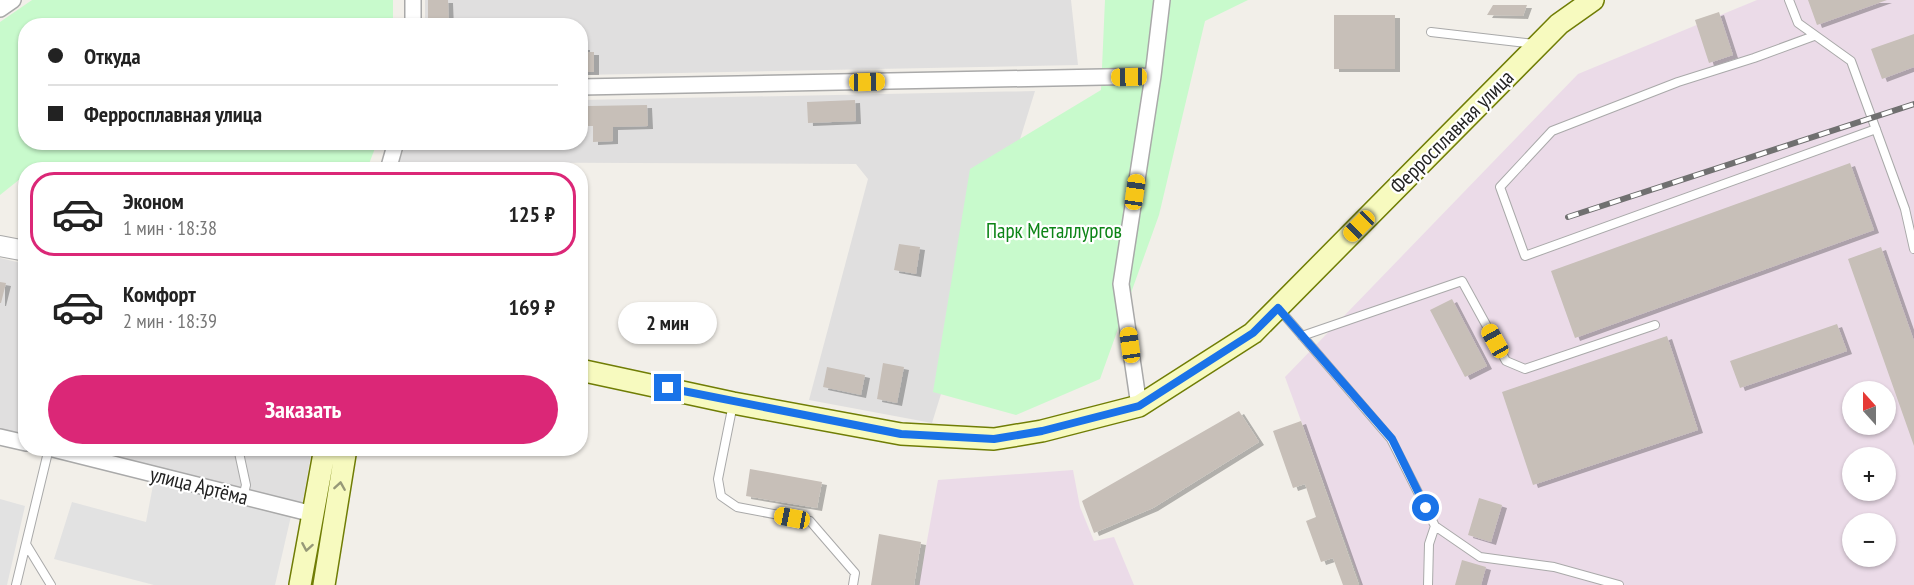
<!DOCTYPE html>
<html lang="ru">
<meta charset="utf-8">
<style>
body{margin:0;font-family:"PT Sans Narrow",sans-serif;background:#f6f6f6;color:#222;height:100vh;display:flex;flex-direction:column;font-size:22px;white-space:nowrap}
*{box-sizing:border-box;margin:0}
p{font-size:20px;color:#767676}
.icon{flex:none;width:33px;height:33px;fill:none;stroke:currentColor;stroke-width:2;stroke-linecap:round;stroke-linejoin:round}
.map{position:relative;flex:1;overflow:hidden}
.drawer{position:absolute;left:18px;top:162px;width:570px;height:294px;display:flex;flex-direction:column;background:#fff;border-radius:24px;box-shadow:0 2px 4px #0004}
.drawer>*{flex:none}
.guide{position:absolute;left:18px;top:18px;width:570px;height:132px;border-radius:24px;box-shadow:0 2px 4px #0004;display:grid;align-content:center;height:132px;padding:0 30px;background:#fff}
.needle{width:39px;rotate:339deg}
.fabs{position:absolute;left:1842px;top:381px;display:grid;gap:12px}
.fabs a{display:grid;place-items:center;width:54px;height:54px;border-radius:50%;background:#fff;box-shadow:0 2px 4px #0004;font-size:30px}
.end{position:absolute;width:27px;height:27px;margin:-14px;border:8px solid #1a73e8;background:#fff;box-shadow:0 0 0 3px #fff}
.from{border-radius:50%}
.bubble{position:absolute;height:42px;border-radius:21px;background:#fff;box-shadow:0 2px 4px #0004;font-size:20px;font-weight:700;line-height:42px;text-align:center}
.car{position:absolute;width:18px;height:36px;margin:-18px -9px;border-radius:8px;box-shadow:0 0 4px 2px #0007;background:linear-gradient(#f5c518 24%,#345 0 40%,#f5c518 0 76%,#345 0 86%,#f5c518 0)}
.guide b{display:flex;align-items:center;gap:21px;height:57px;font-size:22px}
.guide b+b{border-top:2px solid #e0e0e0}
.guide i{width:15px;height:15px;background:#222}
ul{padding:10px 0 0;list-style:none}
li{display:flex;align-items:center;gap:18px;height:84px;margin:0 12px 9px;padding:0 18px;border:3px solid transparent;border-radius:24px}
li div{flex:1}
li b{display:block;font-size:22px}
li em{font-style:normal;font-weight:700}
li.on{border-color:#db2777}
li>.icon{width:54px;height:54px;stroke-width:1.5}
.action{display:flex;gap:12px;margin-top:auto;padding:12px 30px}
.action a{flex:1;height:69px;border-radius:36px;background:#db2777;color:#fff;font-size:24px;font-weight:700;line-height:69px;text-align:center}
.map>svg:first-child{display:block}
.residential{fill:#e0dfdf}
.industrial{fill:#ebdbe8;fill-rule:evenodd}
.park{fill:#c8facc}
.parking{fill:#e2e2e2}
.building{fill:#c7bfb8;filter:url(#shadow)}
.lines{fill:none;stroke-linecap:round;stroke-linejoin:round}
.service-casing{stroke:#a9a9a9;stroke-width:10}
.minor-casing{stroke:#a9a9a9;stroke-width:18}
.tertiary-casing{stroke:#a9a9a9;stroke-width:22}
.secondary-casing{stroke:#707d05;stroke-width:24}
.service{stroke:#fff;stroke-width:8}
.minor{stroke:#fff;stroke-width:15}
.tertiary{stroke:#fff;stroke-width:20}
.secondary{stroke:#f7fabf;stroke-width:21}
.rail-casing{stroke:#707070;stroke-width:6}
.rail{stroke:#fff;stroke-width:4;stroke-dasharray:11;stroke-linecap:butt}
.oneway{stroke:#979978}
.route{stroke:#1a73e8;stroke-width:8}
.labels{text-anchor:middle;stroke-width:4.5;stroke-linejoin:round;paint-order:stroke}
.street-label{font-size:21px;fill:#222;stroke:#fff}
.park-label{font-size:21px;fill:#0c8416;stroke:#fff}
</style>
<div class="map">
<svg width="1914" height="585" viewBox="0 0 1914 585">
<defs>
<filter id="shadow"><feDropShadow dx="5" dy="3" stdDeviation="0" flood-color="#0004"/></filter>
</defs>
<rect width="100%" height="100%" fill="#f2efe9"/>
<path class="residential" d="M 425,0 L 1071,0 L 1078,65 L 581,75 L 580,26 L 425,26 Z
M 1035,91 L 932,423 L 809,400 L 868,179 L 856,164 L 399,162 L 406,143 L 580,142 L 581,100 Z
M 0,258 L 25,264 L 26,448 L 312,449 L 301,512 L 0,445 Z"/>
<path class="industrial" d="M 1757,0 L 1914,0 L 1914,585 L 1361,585 L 1285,377 L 1578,74 ZM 1852,392 L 1886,392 L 1886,424 L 1852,424 ZM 1852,458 L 1886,458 L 1886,490 L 1852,490 ZM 1852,524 L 1886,524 L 1886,556 L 1852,556 Z
M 1073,470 L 1080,507 L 1094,541 L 1114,537 L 1134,585 L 919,585 L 938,480 Z"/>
<path class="park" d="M 32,0 L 393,0 L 393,25 L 26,26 L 26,142 L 377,143 L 367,169 L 26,170 L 25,175 L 0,195 L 0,22 Z
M 1105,0 L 1248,0 L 1205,21 L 1159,215 L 1100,379 L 1016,415 L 933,392 L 970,169 L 1101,90 Z"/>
<path class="parking" d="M 154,480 L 292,512 L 275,585 L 154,585 L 54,559 L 72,502 L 146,522 Z
M 0,499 L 25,506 L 7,585 L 0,585 Z"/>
<path class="building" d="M 428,0 L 448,0 L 449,26 L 428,26 Z
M 1808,0 L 1887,0 L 1817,25 Z
M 1493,5 L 1527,5 L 1523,16 L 1487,15 Z
M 1719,12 L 1733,55 L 1709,63 L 1695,20 Z
M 1334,15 L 1395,15 L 1395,69 L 1334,69 Z
M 1914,34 L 1914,67 L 1882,79 L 1871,49 Z
M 580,47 L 585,47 L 585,52 L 594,52 L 594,72 L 580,72 Z
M 855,100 L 856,121 L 808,123 L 807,102 Z
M 647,105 L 648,126 L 613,127 L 613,141 L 593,142 L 593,126 L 588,126 L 588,106 Z
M 1850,163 L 1874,230 L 1575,338 L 1551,271 Z
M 24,185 L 26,185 L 26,203 L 21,202 Z
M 899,244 L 920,247 L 916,274 L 894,270 Z
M 1881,247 L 1914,341 L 1914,446 L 1848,259 Z
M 0,282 L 6,283 L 1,303 L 0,303 Z
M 1452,299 L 1487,366 L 1465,377 L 1430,310 Z
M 1837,324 L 1847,351 L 1740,388 L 1730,361 Z
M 1667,336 L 1698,430 L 1533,485 L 1502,392 Z
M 883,363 L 904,367 L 897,403 L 877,399 Z
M 827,367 L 865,375 L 861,395 L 823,387 Z
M 1239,411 L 1259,442 L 1153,508 L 1094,533 L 1082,501 Z
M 1301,421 L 1359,585 L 1343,585 L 1333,558 L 1321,562 L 1306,521 L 1316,517 L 1305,484 L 1293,488 L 1273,431 Z
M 750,469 L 822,482 L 817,508 L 746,496 Z
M 1479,498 L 1502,505 L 1491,542 L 1468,535 Z
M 879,534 L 921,542 L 914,585 L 871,585 Z
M 1462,560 L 1486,567 L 1481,585 L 1455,585 Z"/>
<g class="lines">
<defs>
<path id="service" d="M 1789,0 L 1798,23 L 1851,61 L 1905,209 L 1914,249
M 1431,32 L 1534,44
M 1814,36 L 1754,58 L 1678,82 L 1552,131 L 1500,187 L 1525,256 L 1876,129
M 1279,309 L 1391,439 L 1435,526 L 1480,557 L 1554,567 L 1619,585
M 1302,336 L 1462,281 L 1506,361 L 1525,369 L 1655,325
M 733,404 L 718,479 L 721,496 L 737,507 L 810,521 L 855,573 L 853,585
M 238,448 L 246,485 L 243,497
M 26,544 L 51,585
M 16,585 L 49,448
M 1428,585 L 1429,544 L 1435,526"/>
<path id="minor" d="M 0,9 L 13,0
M 413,26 L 413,0
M 580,87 L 1153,76
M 388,170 L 396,142
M 1139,406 L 1121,284 L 1153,76 L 1162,0
M 0,437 L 26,443
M 49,448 L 313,514"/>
<path id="tertiary" d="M 0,246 L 26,251"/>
<path id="secondary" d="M 580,370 L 733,403 L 901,434 L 994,439 L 1042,431 L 1139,406 L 1253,333 L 1559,24 L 1593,0
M 300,585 L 325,448
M 324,585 L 346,448"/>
</defs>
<use href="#service" class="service-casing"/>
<use href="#minor" class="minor-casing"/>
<use href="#tertiary" class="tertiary-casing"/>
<use href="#secondary" class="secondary-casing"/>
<use href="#service" class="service"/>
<use href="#minor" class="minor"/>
<use href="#tertiary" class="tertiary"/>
<use href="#secondary" class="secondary"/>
<defs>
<path id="rail" d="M 1568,217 L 1914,104"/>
</defs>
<use href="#rail" class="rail-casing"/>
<use href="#rail" class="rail"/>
</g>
<defs><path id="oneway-chevron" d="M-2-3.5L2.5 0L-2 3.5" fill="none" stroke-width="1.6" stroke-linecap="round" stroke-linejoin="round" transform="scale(1.5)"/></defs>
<g class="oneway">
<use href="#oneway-chevron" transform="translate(340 486) rotate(-81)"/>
<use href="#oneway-chevron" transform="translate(307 547) rotate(100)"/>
</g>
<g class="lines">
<path class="route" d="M 668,388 L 901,434 L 994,439 L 1042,431 L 1139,406 L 1253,333 L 1278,308 L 1392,439 L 1426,508"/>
</g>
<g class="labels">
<g class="street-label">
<text transform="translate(1452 132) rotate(-45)" y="7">Ферросплавная улица</text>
<text transform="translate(199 486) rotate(14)" y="7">улица Артёма</text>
</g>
<g class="park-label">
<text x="1054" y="238">Парк Металлургов</text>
</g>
</g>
</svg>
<div class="fabs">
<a><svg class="needle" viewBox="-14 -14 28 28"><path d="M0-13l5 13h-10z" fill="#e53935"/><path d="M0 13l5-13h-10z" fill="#767676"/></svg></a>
<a>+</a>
<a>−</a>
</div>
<i class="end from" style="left:1426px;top:508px"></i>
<i class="end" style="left:668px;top:388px"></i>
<div class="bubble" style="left:618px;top:302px;width:99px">2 мин</div>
<i class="car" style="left:1129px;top:77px;rotate:269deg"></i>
<i class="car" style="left:867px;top:82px;rotate:89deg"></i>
<i class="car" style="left:1135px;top:192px;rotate:8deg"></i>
<i class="car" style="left:1359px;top:226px;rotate:225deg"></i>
<i class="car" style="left:1495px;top:341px;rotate:331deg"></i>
<i class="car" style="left:1130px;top:345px;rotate:352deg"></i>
<i class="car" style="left:792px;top:518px;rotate:281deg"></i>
<div class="guide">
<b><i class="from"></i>Откуда</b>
<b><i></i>Ферросплавная улица</b>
</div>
<section class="drawer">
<ul>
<li class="on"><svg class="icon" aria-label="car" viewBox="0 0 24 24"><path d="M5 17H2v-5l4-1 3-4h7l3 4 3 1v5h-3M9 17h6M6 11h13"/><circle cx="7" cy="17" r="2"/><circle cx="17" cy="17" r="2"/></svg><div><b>Эконом</b><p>1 мин · 18:38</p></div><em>125 ₽</em></li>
<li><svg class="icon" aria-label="car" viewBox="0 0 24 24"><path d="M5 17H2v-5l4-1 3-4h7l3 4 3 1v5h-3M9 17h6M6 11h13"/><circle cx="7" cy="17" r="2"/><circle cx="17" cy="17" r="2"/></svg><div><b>Комфорт</b><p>2 мин · 18:39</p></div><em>169 ₽</em></li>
</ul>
<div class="action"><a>Заказать</a></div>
</section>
</div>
